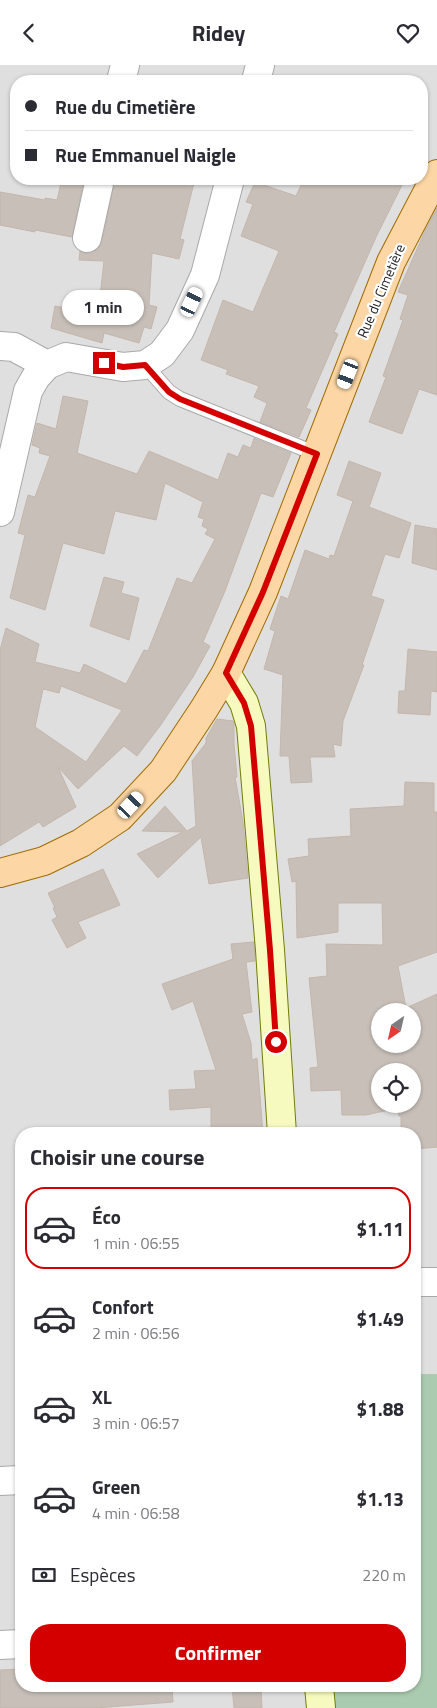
<!DOCTYPE html>
<html lang="fr">
<meta charset="utf-8">
<style>
body{margin:0;font-family:"Titillium Web",sans-serif;background:#f7f7f7;color:#2b2b33;height:100vh;display:flex;flex-direction:column;font-size:19px;white-space:nowrap}
*{box-sizing:border-box;margin:0}
p{font-size:16px;color:#7c7c81}
.icon{flex:none;width:28px;height:28px;fill:none;stroke:currentColor;stroke-width:2;stroke-linecap:round;stroke-linejoin:round}
.map{position:relative;flex:1;overflow:hidden}
.sheet{position:absolute;left:15px;top:1062px;width:406px;height:565px;display:flex;flex-direction:column;background:#fff;border-radius:20px;box-shadow:0 1px 4px #0004}
.sheet>*{flex:none}
.top-card{position:absolute;left:10px;top:10px;width:418px;height:110px;border-radius:20px;box-shadow:0 1px 4px #0004;display:grid;align-content:center;height:110px;padding:0 15px;background:#fff}
.needle{width:32px;rotate:214deg}
.controls{position:absolute;left:371px;top:938px;display:grid;gap:10px}
.controls a{display:grid;place-items:center;width:50px;height:50px;border-radius:50%;background:#fff;box-shadow:0 1px 4px #0004;font-size:25px}
.end{position:absolute;width:22px;height:22px;margin:-11px;border:6px solid #d40000;background:#fff;box-shadow:0 0 0 2px #fff}
.from{border-radius:50%}
.bubble{position:absolute;height:35px;border-radius:18px;background:#fff;box-shadow:0 1px 4px #0004;font-size:16px;font-weight:700;line-height:35px;text-align:center}
.car{position:absolute;width:15px;height:30px;margin:-15px -8px;border-radius:6px;box-shadow:0 0 4px 1px #0007;background:linear-gradient(#fff 24%,#345 0 40%,#fff 0 76%,#345 0 86%,#fff 0)}
.top-card b{display:flex;align-items:center;gap:18px;height:48px;font-size:19px}
.top-card b+b{border-top:1px solid #e1e1e2}
.top-card i{width:12px;height:12px;background:#2b2b33}
ul{padding:0;list-style:none}
li{display:flex;align-items:center;gap:15px;height:82px;margin:0 10px 8px;padding:0 5px;border:2px solid transparent;border-radius:20px}
li div{flex:1}
li b{display:block;font-size:19px}
li em{font-style:normal;font-weight:700}
li.selected{border-color:#d40000}
li>.icon{width:45px;height:45px;stroke-width:1.5}
h2{padding:0 15px;font-size:22px;line-height:60px}
.pay{display:flex;align-items:center;gap:12px;height:55px;padding:0 15px;font-size:19px}
.pay p{margin-inline-start:auto}
.primary-button{display:flex;gap:10px;margin-top:auto;padding:10px 15px}
.primary-button a{flex:1;height:58px;border-radius:20px;background:#d40000;color:#fff;font-size:20px;font-weight:700;line-height:58px;text-align:center}
header{display:flex;justify-content:space-between;align-items:center;height:65px;padding:0 15px;background:#fff;font-size:22px;font-weight:700}
.map>svg:first-child{display:block}
.residential{fill:#e0dfdf;fill-rule:evenodd}
.cemetery{fill:#aacbaf}
.building{fill:#c7bfb8;stroke:#c4b6ab;fill-rule:evenodd}
.lines{fill:none;stroke-linecap:round;stroke-linejoin:round}
.lane-casing{stroke:#a9a9a9;stroke-width:16}
.street-casing{stroke:#a9a9a9;stroke-width:30}
.secondary-casing{stroke:#707d05;stroke-width:30}
.primary-casing{stroke:#a06b00;stroke-width:30}
.lane{stroke:#fff;stroke-width:14}
.street{stroke:#fff;stroke-width:28}
.secondary{stroke:#f7fabf;stroke-width:28}
.primary{stroke:#fcd6a4;stroke-width:28}
.route{stroke:#d40000;stroke-width:6}
.labels{text-anchor:middle;stroke-width:4.5;stroke-linejoin:round;paint-order:stroke}
.street-label{font-size:14px;fill:#222;stroke:#fff}
</style>
<header><svg class="icon" aria-label="back" viewBox="0 0 24 24"><path d="M15 5l-7 7 7 7"/></svg>Ridey<svg class="icon" aria-label="heart" viewBox="0 0 24 24"><path d="M12 20l-8-8c-3-5 5-10 8-4 3-6 11-1 8 4z"/></svg></header>
<div class="map">
<svg width="437" height="1643" viewBox="0 0 437 1643">
<rect width="100%" height="100%" fill="#f2efe9"/>
<path class="residential" d="M 0,0 L 437,0 L 437,1643 L 0,1643 ZM 16,16 L 421,16 L 421,114 L 16,114 ZM 380,946 L 412,946 L 412,979 L 380,979 ZM 380,1006 L 412,1006 L 412,1039 L 380,1039 ZM 21,1069 L 415,1069 L 415,1621 L 21,1621 Z"/>
<path class="cemetery" d="M 415,1309 L 437,1309 L 437,1643 L 321,1643 L 319,1621 L 415,1621 Z"/>
<path class="building" d="M 62,114 L 84,114 L 72,172 L 35,165 L 35,167 L 0,160 L 0,127 L 45,135 L 45,133 L 57,135 Z
M 115,114 L 195,114 L 180,174 L 184,175 L 179,194 L 152,188 L 149,240 L 157,242 L 151,264 L 144,262 L 139,278 L 104,268 L 102,278 L 51,263 L 55,241 L 90,248 L 92,239 L 99,241 L 104,196 L 79,195 L 80,186 L 84,188 L 92,188 L 98,184 L 102,177 Z
M 304,114 L 405,114 L 377,170 L 334,267 L 338,269 L 306,343 L 311,345 L 299,372 L 260,357 L 267,338 L 254,332 L 259,321 L 226,309 L 228,305 L 201,295 L 223,235 L 253,247 L 279,186 L 241,171 L 253,139 L 246,137 L 255,117 L 296,131 Z
M 437,143 L 437,330 L 419,324 L 402,369 L 369,357 L 386,312 L 383,311 L 403,255 L 400,254 L 408,230 L 398,227 L 425,166 Z
M 63,331 L 88,336 L 77,388 L 137,409 L 149,386 L 218,415 L 228,388 L 238,392 L 243,380 L 251,383 L 254,373 L 291,388 L 273,432 L 261,428 L 225,526 L 203,577 L 210,581 L 193,612 L 160,661 L 137,691 L 124,681 L 78,724 L 58,702 L 76,742 L 43,762 L 39,757 L 0,781 L 0,585 L 6,563 L 39,579 L 35,597 L 80,608 L 84,599 L 126,619 L 144,585 L 148,586 L 177,513 L 192,518 L 215,474 L 205,469 L 208,464 L 202,461 L 204,454 L 198,452 L 203,437 L 165,418 L 156,455 L 115,446 L 104,489 L 63,478 L 45,545 L 10,533 L 25,470 L 18,468 L 28,430 L 35,432 L 50,391 L 39,388 L 40,383 L 32,380 L 37,358 L 56,364 ZM 61,621 L 122,645 L 86,697 L 35,662 L 43,624 L 59,628 Z
M 349,396 L 381,408 L 369,442 L 411,458 L 399,493 L 385,489 L 371,531 L 384,535 L 362,600 L 364,600 L 343,656 L 341,681 L 333,679 L 335,692 L 310,692 L 312,717 L 291,718 L 289,691 L 280,691 L 283,610 L 264,604 L 275,566 L 270,564 L 281,531 L 288,534 L 305,485 L 329,494 L 330,490 L 334,491 L 353,436 L 337,430 Z
M 415,460 L 437,464 L 437,505 L 412,498 Z
M 104,512 L 124,517 L 121,528 L 139,533 L 129,575 L 90,561 Z
M 408,584 L 437,587 L 437,627 L 431,626 L 430,650 L 398,648 L 399,626 L 405,626 Z
M 217,654 L 233,656 L 234,659 L 234,679 L 237,712 L 235,712 L 243,757 L 248,813 L 209,819 L 201,772 L 158,813 L 137,789 L 183,767 L 142,766 L 165,741 L 187,766 L 196,761 L 192,696 L 206,678 L 206,673 Z
M 405,717 L 434,718 L 434,747 L 437,747 L 437,887 L 398,901 L 406,943 L 437,929 L 437,1082 L 415,1084 L 415,1069 L 401,1069 L 401,1051 L 399,1051 L 398,1043 L 366,1050 L 342,1050 L 341,1025 L 311,1026 L 310,1003 L 318,1002 L 309,913 L 327,911 L 326,879 L 383,880 L 382,838 L 338,838 L 338,867 L 297,873 L 296,816 L 292,817 L 288,794 L 309,791 L 308,774 L 351,771 L 350,744 L 404,741 ZM 380,946 L 412,946 L 412,979 L 380,979 ZM 380,1006 L 412,1006 L 412,1039 L 380,1039 Z
M 103,804 L 120,840 L 78,857 L 86,873 L 67,883 L 52,855 L 57,852 L 53,843 L 55,843 L 48,828 Z
M 254,877 L 255,896 L 246,897 L 252,947 L 242,949 L 251,978 L 252,995 L 257,993 L 263,1069 L 211,1069 L 211,1042 L 170,1045 L 169,1025 L 196,1024 L 194,1006 L 216,1005 L 193,936 L 172,945 L 162,919 L 233,894 L 231,879 Z
M 21,1604 L 21,1621 L 172,1621 L 173,1637 L 95,1643 L 0,1643 L 0,1605 Z
M 232,1621 L 261,1621 L 262,1643 L 234,1643 Z"/>
<g class="lines">
<defs>
<path id="lane" d="M 145,300 L 169,327 L 180,334 L 317,389"/>
<path id="street" d="M 121,16 L 125,0
M 256,16 L 260,0
M 87,173 L 100,114
M 0,281 L 14,282 L 47,300
M 0,447 L 28,326 L 36,312 L 47,300 L 66,292 L 123,302 L 145,300 L 162,289 L 180,265 L 205,210 L 230,114
M 415,1217 L 437,1217
M 0,1416 L 21,1415
M 0,1580 L 21,1579"/>
<path id="secondary" d="M 226,608 L 244,638 L 251,661 L 270,885 L 282,1069
M 319,1621 L 321,1643"/>
<path id="primary" d="M 0,808 L 44,796 L 81,778 L 120,752 L 163,706 L 204,644 L 226,608 L 263,527 L 391,197 L 437,109"/>
</defs>
<use href="#lane" class="lane-casing"/>
<use href="#street" class="street-casing"/>
<use href="#secondary" class="secondary-casing"/>
<use href="#primary" class="primary-casing"/>
<use href="#lane" class="lane"/>
<use href="#street" class="street"/>
<use href="#secondary" class="secondary"/>
<use href="#primary" class="primary"/>
</g>
<g class="lines">
<path class="route" d="M 104,298 L 123,302 L 145,300 L 169,327 L 180,334 L 317,389 L 263,527 L 226,608 L 244,638 L 251,661 L 270,885 L 276,977"/>
</g>
<g class="labels">
<g class="street-label">
<text transform="translate(381 226) rotate(-67)" y="5">Rue du Cimetière</text>
</g>
</g>
</svg>
<div class="controls">
<a><svg class="needle" viewBox="-14 -14 28 28"><path d="M0-13l5 13h-10z" fill="#e53935"/><path d="M0 13l5-13h-10z" fill="#7c7c81"/></svg></a>
<a><svg class="icon" aria-label="locate" viewBox="0 0 24 24"><circle cx="12" cy="12" r="6"/><path d="M12 2v4M12 18v4M2 12h4M18 12h4"/></svg></a>
</div>
<i class="end from" style="left:276px;top:977px"></i>
<i class="end" style="left:104px;top:298px"></i>
<div class="bubble" style="left:62px;top:225px;width:82px">1 min</div>
<i class="car" style="left:192px;top:237px;rotate:25deg"></i>
<i class="car" style="left:348px;top:309px;rotate:201deg"></i>
<i class="car" style="left:131px;top:740px;rotate:43deg"></i>
<div class="top-card">
<b><i class="from"></i>Rue du Cimetière</b>
<b><i></i>Rue Emmanuel Naigle</b>
</div>
<section class="sheet">
<h2>Choisir une course</h2>
<ul>
<li class="selected"><svg class="icon" aria-label="car" viewBox="0 0 24 24"><path d="M5 17H2v-5l4-1 3-4h7l3 4 3 1v5h-3M9 17h6M6 11h13"/><circle cx="7" cy="17" r="2"/><circle cx="17" cy="17" r="2"/></svg><div><b>Éco</b><p>1 min · 06:55</p></div><em>$1.11</em></li>
<li><svg class="icon" aria-label="car" viewBox="0 0 24 24"><path d="M5 17H2v-5l4-1 3-4h7l3 4 3 1v5h-3M9 17h6M6 11h13"/><circle cx="7" cy="17" r="2"/><circle cx="17" cy="17" r="2"/></svg><div><b>Confort</b><p>2 min · 06:56</p></div><em>$1.49</em></li>
<li><svg class="icon" aria-label="car" viewBox="0 0 24 24"><path d="M5 17H2v-5l4-1 3-4h7l3 4 3 1v5h-3M9 17h6M6 11h13"/><circle cx="7" cy="17" r="2"/><circle cx="17" cy="17" r="2"/></svg><div><b>XL</b><p>3 min · 06:57</p></div><em>$1.88</em></li>
<li><svg class="icon" aria-label="car" viewBox="0 0 24 24"><path d="M5 17H2v-5l4-1 3-4h7l3 4 3 1v5h-3M9 17h6M6 11h13"/><circle cx="7" cy="17" r="2"/><circle cx="17" cy="17" r="2"/></svg><div><b>Green</b><p>4 min · 06:58</p></div><em>$1.13</em></li>
</ul>
<div class="pay"><svg class="icon" aria-label="cash" viewBox="0 0 24 24"><path d="M3 7h18v10H3z"/><circle cx="12" cy="12" r="2"/></svg>Espèces<p>220 m</p></div>
<div class="primary-button"><a>Confirmer</a></div>
</section>
</div>
